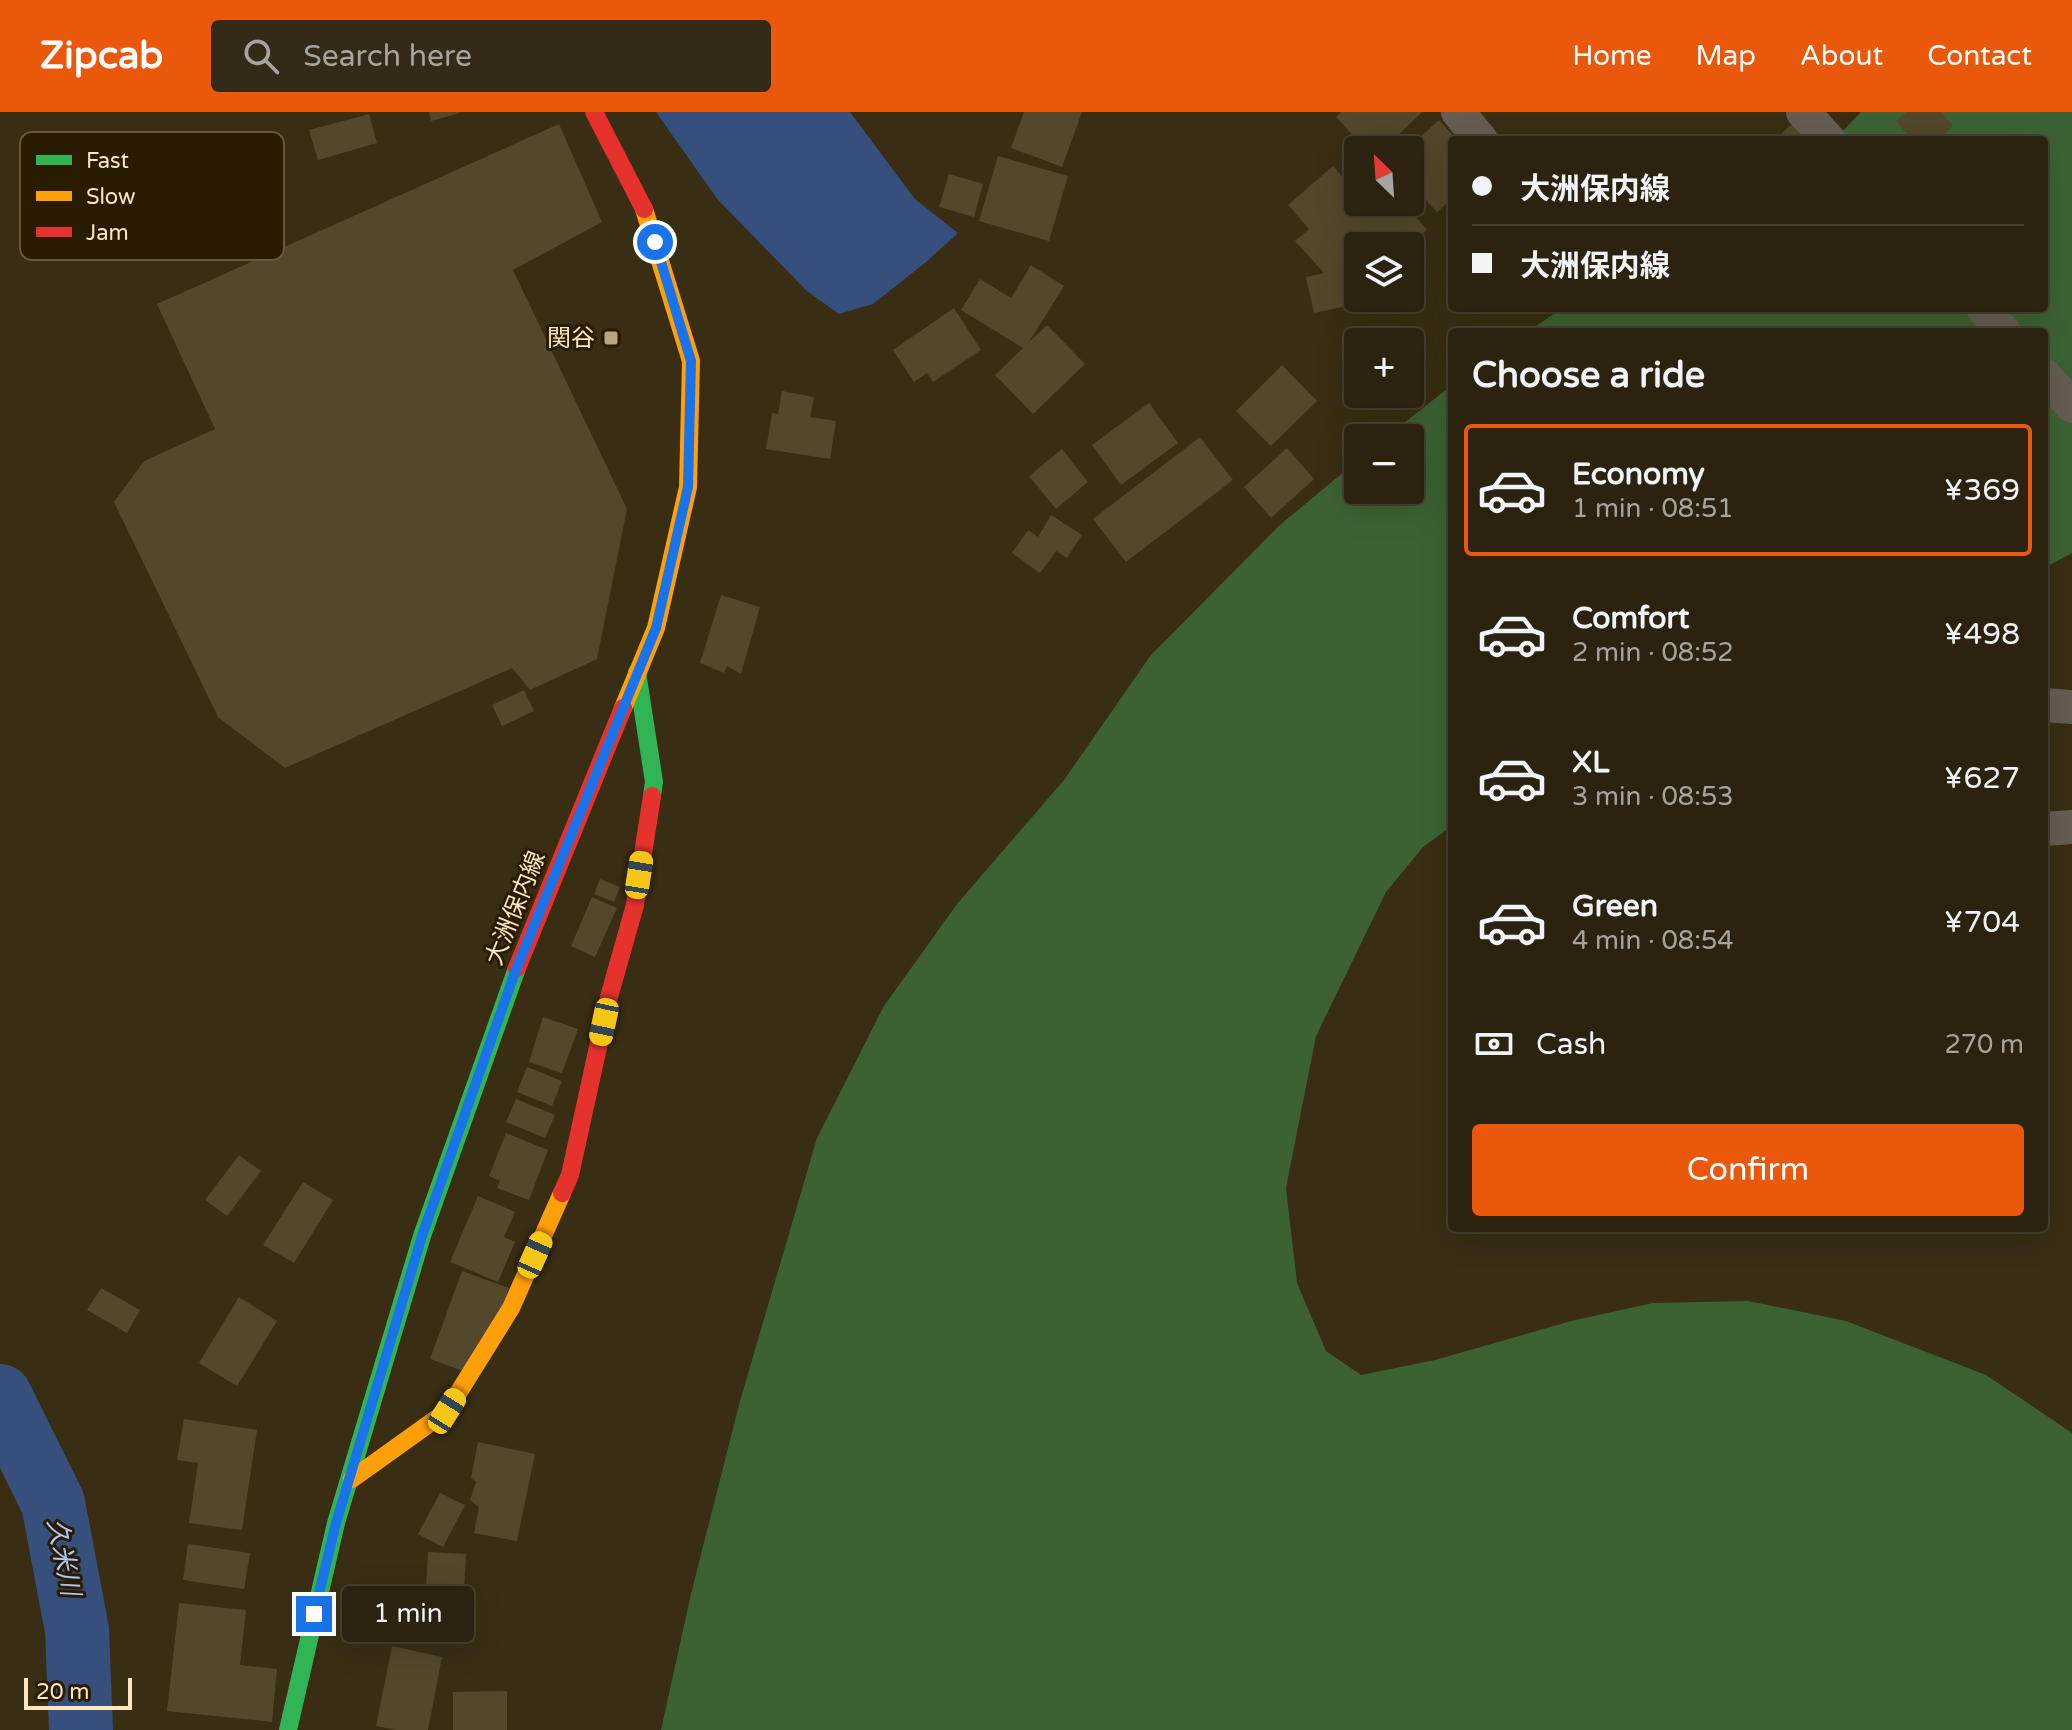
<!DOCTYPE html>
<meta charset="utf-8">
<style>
body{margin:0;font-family:"Varela Round","Noto Sans JP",sans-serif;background:#332a18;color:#f1f3f6;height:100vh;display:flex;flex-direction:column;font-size:30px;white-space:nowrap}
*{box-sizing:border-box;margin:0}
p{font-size:26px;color:#a6a49e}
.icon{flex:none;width:44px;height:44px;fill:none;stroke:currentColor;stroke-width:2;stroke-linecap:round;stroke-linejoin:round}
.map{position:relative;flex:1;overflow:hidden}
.sheet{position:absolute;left:1448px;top:216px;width:600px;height:904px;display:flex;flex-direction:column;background:#2b220f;border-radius:8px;box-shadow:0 8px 32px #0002,0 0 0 2px #473f2f}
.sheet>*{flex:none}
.banner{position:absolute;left:1448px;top:24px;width:600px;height:176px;border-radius:8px;box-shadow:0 8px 32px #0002,0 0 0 2px #473f2f;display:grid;align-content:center;height:176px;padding:0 24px;background:#2b220f}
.needle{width:52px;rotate:335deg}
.fabs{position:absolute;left:1344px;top:24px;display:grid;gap:16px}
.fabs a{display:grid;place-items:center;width:80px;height:80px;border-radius:8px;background:#2b220f;box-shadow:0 8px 32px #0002,0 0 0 2px #473f2f;font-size:40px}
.scale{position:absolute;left:24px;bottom:20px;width:108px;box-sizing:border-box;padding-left:8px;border:4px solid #fbe6c0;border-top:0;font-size:22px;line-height:28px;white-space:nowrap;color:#fbe6c0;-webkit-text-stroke:6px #291c03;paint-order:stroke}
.end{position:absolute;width:36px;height:36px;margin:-18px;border:10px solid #1a73e8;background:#fff;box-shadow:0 0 0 4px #fff}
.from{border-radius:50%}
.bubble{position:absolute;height:56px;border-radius:8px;background:#2b220f;box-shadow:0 8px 32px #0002,0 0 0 2px #473f2f;font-size:26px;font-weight:600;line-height:56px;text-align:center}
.car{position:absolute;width:24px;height:48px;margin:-24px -12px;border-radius:10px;box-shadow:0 0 6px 2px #0007;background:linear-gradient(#f5c518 24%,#345 0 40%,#f5c518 0 76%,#345 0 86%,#f5c518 0)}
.banner b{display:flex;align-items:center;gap:28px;height:76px;font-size:30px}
.banner b+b{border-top:2px solid #473f2f}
.banner i{width:20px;height:20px;background:#f1f3f6}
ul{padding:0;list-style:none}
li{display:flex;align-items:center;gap:24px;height:132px;margin:0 16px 12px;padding:0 8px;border:4px solid transparent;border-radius:8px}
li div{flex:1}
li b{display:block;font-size:30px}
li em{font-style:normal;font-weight:600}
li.on{border-color:#ea580c}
li>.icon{width:72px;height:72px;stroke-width:1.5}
h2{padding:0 24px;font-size:36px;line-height:96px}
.pay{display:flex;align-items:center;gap:20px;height:88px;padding:0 24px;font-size:30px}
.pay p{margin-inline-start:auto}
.cta{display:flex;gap:16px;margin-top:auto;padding:16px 24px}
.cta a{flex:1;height:92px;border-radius:8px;background:#ea580c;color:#fff;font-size:32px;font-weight:600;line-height:92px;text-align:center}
header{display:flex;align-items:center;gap:48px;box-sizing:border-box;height:112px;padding:0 40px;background:#ea580c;color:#fff}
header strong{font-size:38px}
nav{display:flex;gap:44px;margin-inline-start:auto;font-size:28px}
.search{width:560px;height:72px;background:#332a18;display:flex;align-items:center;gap:20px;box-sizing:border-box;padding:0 28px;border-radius:8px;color:#a6a49e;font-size:30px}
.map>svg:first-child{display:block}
.green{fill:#3c6234}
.water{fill:#364f7d}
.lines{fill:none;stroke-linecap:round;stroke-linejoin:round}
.river{stroke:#364f7d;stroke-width:64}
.building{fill:#53472c}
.street{stroke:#645d52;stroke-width:34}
.fast{stroke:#30b455;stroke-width:18}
.slow{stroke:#ff9f0a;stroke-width:18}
.jam{stroke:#e5322d;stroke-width:18}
.route{stroke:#1a73e8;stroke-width:10}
.poi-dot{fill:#b7a584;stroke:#291c03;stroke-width:3}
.labels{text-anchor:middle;stroke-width:6;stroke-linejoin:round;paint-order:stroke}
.poi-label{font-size:24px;fill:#fbe6c0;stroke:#291c03;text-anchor:end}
.street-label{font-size:24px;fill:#fbe6c0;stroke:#291c03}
.water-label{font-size:26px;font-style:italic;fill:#acc6f7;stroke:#291c03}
.key{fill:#291c03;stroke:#68593c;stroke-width:2}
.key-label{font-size:22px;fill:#fbe6c0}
</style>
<header>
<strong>Zipcab</strong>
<div class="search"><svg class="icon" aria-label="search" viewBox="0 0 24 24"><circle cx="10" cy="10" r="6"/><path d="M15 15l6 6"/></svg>Search here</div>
<nav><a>Home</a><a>Map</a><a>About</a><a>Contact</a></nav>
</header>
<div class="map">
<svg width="2072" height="1618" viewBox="0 0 2072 1618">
<rect width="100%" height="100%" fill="#392d14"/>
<path class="green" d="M 1861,0 L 2072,0 L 2072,441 L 2044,456 L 2044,220 L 1528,220 L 1562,196 L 2044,196 L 2044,28 L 1834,28 Z
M 1452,273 L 1452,714 L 1423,735 L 1386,780 L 1316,924 L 1286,1076 L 1297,1171 L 1326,1239 L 1361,1263 L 1435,1248 L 1571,1209 L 1653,1191 L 1748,1189 L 1846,1209 L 1986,1263 L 2072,1321 L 2072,1618 L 661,1618 L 691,1482 L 740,1289 L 817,1026 L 884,894 L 957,792 L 1064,668 L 1151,543 L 1280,413 L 1358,348 L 1358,378 L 1410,378 L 1410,326 L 1385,326 Z"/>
<path class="water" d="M 656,0 L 850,0 L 915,87 L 958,121 L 926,150 L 873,192 L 839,202 L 807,179 L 718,88 Z"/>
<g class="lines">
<path class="river" d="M 0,1284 L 53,1391 L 77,1518 L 81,1618"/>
</g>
<path class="building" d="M 429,0 L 460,0 L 460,1 L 431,9 Z
M 1024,0 L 1082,0 L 1062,55 L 1011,36 Z
M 1341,0 L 1422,0 L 1383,38 L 1367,38 L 1336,5 Z
M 1804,0 L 1843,28 L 1775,28 Z
M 1907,0 L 1941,0 L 1953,14 L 1937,28 L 1913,28 L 1896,9 Z
M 369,2 L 377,31 L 318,48 L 309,18 Z
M 1439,8 L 1457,28 L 1452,28 L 1452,87 L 1437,100 L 1410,71 L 1410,38 L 1406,38 Z
M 559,12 L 602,110 L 513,158 L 627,397 L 597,547 L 530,578 L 512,556 L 285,656 L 218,605 L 114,390 L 144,349 L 215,317 L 157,192 Z
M 998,44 L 1068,64 L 1049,129 L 979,109 Z
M 1333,54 L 1358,83 L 1358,90 L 1403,90 L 1427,118 L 1409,134 L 1358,134 L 1358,186 L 1380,187 L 1314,201 L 1306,165 L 1324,161 L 1295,129 L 1309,117 L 1288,93 Z
M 949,62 L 983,72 L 974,105 L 939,95 Z
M 1031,153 L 1064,174 L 1029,230 L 1047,213 L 1085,252 L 1033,302 L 995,263 L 1023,236 L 961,198 L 980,167 L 1011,186 Z
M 954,196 L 981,238 L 933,270 L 927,261 L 914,270 L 893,238 Z
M 1282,253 L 1317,289 L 1271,334 L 1236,299 Z
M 782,279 L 814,285 L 810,305 L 836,309 L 830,347 L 766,337 L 772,301 L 778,302 Z
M 1149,291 L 1178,331 L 1121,373 L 1092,333 Z
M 1200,325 L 1233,368 L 1126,450 L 1093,407 Z
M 1287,336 L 1314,367 L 1271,406 L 1244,375 Z
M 1062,337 L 1088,370 L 1056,397 L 1029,364 Z
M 1051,403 L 1082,423 L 1067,446 L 1056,439 L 1040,461 L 1012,441 L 1028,418 L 1038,425 Z
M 721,483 L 760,495 L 741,562 L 727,554 L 724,561 L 700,551 Z
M 524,578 L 534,599 L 502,614 L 492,593 Z
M 600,767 L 620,775 L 614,790 L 594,782 Z
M 592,785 L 617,796 L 595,845 L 571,834 Z
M 543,905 L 578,917 L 562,961 L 529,950 Z
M 527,955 L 562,969 L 552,994 L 517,980 Z
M 516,987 L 555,1003 L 545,1026 L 506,1010 Z
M 506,1021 L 548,1038 L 529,1088 L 497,1076 L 500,1069 L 489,1064 Z
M 239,1043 L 261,1059 L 227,1104 L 205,1088 Z
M 303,1070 L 333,1088 L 294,1151 L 263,1133 Z
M 478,1084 L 515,1100 L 504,1125 L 515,1130 L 498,1170 L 450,1150 Z
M 462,1159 L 509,1176 L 477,1264 L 430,1247 Z
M 101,1176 L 140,1198 L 127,1221 L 87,1198 Z
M 239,1185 L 277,1209 L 237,1274 L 199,1251 Z
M 184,1307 L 257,1318 L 242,1418 L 189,1411 L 198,1351 L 177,1348 Z
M 478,1330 L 535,1342 L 517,1429 L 474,1421 L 479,1395 L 470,1388 L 476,1370 L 471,1366 Z
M 440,1381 L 465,1393 L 443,1435 L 418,1422 Z
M 188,1432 L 250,1441 L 244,1477 L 183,1468 Z
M 428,1440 L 466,1442 L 462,1514 L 424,1511 Z
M 179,1491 L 246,1498 L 240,1553 L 277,1557 L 272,1610 L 167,1599 Z
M 392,1534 L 442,1545 L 428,1618 L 396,1618 L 376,1614 Z
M 507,1579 L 507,1618 L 453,1618 L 453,1580 Z"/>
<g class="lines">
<path class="street" d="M 1458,0 L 1481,28
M 1803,0 L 1829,28
M 1983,196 L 2004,220
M 2044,263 L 2072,294
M 2044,593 L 2072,595
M 2044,717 L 2072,715"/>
<path class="fast" d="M 637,560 L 654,670 L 652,684
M 288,1618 L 336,1411 L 422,1124 L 517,856"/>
<path class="slow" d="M 623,596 L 656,516 L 688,375 L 691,249 L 644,97
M 352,1367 L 447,1299 L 511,1196 L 562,1081"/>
<path class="jam" d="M 594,0 L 644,97
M 517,856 L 623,596
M 562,1081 L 570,1063 L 609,885 L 635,793 L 652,684"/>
</g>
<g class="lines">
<path class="route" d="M 314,1502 L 336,1411 L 422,1124 L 515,860 L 656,516 L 688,375 L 691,249 L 655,130"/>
</g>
<rect class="poi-dot" x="603" y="218" width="16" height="16" rx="4"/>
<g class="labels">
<g class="poi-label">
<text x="595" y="234">関谷</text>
</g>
<g class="street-label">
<text transform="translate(515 796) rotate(-68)" y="8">大洲保内線</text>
</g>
<g class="water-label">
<text transform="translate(64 1445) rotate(79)" y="9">久米川</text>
</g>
</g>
<rect x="20" y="20" width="264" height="128" rx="12" class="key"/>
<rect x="36" y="43" width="36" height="10" fill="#30b455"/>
<rect x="36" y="79" width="36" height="10" fill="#ff9f0a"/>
<rect x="36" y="115" width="36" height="10" fill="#e5322d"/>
<g class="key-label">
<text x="86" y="56">Fast</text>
<text x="86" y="92">Slow</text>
<text x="86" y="128">Jam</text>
</g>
</svg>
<div class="fabs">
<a><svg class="needle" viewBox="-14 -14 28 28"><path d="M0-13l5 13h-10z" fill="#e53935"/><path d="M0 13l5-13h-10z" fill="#a6a49e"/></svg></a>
<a><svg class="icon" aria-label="layers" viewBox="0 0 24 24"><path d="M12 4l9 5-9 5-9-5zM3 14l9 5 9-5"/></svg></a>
<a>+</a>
<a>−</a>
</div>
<div class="scale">20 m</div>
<i class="end from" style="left:655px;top:130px"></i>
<i class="end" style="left:314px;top:1502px"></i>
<div class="bubble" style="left:342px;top:1474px;width:132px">1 min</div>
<i class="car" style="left:639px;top:763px;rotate:9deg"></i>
<i class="car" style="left:604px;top:910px;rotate:192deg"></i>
<i class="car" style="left:535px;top:1143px;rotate:24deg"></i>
<i class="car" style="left:447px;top:1299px;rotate:32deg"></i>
<div class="banner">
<b><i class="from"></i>大洲保内線</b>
<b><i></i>大洲保内線</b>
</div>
<section class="sheet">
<h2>Choose a ride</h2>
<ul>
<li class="on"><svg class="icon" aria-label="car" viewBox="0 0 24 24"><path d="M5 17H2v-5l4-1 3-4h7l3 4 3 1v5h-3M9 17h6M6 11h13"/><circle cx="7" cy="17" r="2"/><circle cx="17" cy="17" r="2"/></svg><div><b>Economy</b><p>1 min · 08:51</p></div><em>¥369</em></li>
<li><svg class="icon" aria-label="car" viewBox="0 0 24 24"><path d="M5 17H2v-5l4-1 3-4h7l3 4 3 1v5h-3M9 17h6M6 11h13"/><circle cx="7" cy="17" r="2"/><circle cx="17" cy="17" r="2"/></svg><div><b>Comfort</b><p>2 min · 08:52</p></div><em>¥498</em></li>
<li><svg class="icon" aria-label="car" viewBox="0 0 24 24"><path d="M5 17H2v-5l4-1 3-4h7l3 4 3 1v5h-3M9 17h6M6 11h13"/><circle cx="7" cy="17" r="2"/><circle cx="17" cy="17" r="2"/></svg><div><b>XL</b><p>3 min · 08:53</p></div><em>¥627</em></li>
<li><svg class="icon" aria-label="car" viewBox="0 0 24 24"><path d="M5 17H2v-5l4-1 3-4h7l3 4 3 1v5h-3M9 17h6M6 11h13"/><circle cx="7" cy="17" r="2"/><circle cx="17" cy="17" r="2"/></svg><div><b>Green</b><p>4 min · 08:54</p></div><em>¥704</em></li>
</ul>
<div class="pay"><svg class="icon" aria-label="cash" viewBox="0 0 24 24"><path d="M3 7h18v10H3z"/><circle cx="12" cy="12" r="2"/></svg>Cash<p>270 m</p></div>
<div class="cta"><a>Confirm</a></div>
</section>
</div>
